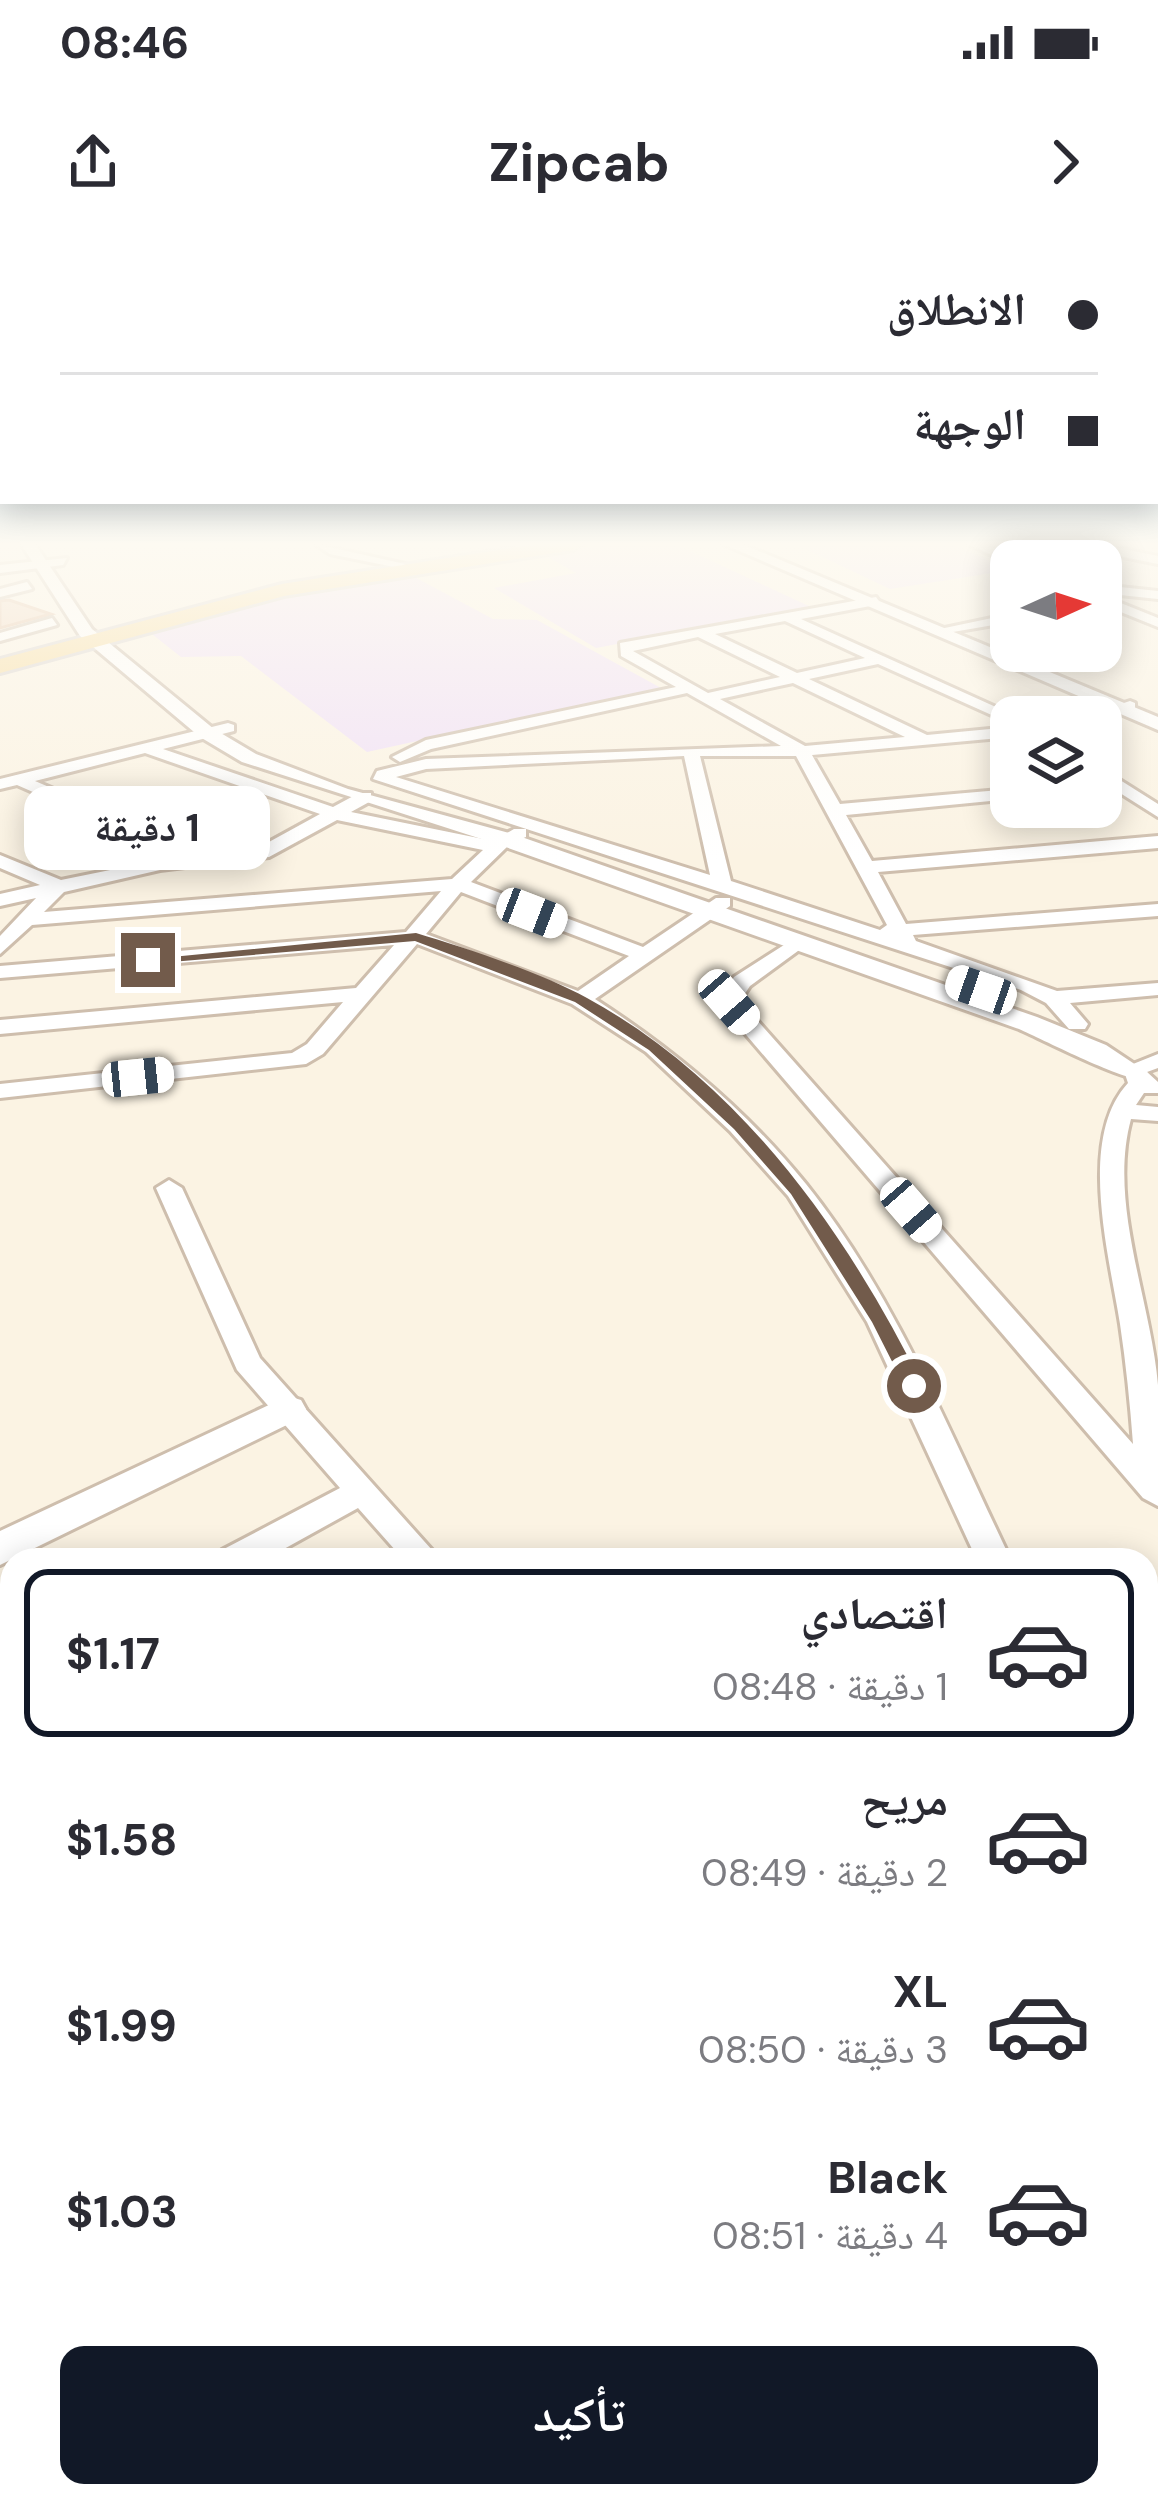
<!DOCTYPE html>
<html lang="ar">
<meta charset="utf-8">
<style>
body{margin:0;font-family:"DM Sans","Noto Naskh Arabic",sans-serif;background:#f2f2f3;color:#2b2b33;direction:rtl;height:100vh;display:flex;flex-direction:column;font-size:45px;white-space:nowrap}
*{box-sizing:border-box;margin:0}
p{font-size:39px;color:#7c7c81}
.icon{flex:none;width:66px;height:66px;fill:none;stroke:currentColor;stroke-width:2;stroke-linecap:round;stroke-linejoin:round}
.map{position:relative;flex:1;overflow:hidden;direction:ltr}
.panel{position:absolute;left:0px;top:1308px;width:1158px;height:960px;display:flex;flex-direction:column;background:#fff;border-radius:36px 36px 0 0;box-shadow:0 6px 30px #0003;direction:rtl}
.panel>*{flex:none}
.banner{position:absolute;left:0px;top:0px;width:1158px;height:264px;box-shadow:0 6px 30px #0003;direction:rtl;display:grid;align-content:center;height:264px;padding:0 60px;background:#fff}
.needle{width:78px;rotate:87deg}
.controls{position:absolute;left:990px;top:300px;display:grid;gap:24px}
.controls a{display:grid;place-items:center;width:132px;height:132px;border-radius:24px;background:#fff;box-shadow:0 6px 30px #0003;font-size:60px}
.end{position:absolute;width:54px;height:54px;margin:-27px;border:15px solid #725b4b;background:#fff;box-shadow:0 0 0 6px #fff}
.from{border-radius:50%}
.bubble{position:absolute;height:84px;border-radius:24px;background:#fff;box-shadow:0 6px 30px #0003;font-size:39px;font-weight:700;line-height:84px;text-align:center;direction:rtl}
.car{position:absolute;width:36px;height:72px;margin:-36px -18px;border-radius:15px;box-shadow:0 0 9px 3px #0007;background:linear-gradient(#fff 24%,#345 0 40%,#fff 0 76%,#345 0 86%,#fff 0)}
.banner b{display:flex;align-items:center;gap:42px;height:114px;font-size:45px}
.banner b+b{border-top:3px solid #e1e1e2}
.banner i{width:30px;height:30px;background:#2b2b33}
ul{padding:21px 0 0;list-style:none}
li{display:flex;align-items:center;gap:36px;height:168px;margin:0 24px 18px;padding:0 36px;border:6px solid transparent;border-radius:24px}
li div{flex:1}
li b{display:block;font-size:45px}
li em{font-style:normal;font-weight:700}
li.selected{border-color:#111827}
li>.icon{width:108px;height:108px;stroke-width:1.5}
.primary-button{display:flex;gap:24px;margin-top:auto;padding:24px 60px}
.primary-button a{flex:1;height:138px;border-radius:24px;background:#111827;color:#fff;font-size:48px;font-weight:700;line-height:138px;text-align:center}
.status{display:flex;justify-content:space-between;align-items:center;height:84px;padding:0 60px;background:#fff;direction:ltr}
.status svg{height:33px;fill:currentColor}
header{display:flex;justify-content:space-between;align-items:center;height:156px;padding:0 60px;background:#fff;font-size:54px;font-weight:700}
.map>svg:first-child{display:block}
.education{fill:#f0e0f7}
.building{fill:#efd4bc;stroke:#e1bc9e;stroke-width:3}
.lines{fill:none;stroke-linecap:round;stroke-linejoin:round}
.minor-casing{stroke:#cebead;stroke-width:6}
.tertiary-casing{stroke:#cebead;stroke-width:6}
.primary-casing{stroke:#dad4d0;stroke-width:6}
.minor{fill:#fff;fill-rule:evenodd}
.tertiary{fill:#fff;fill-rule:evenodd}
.primary{fill:#f7dc9f;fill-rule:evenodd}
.route{fill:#725b4b}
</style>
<div class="status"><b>08:46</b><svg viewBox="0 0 49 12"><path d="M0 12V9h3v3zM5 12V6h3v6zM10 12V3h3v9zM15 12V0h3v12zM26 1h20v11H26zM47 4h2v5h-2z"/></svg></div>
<header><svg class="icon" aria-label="forward" viewBox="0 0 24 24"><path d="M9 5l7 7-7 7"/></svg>Zipcab<svg class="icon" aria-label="share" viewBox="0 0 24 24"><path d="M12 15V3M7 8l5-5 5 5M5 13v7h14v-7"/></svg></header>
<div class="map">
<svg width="1158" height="2268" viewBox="0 0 1158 2268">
<rect width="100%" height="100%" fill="#fbf3e3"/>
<path class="education" d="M 608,304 L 675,304 L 811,367 L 596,408 L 494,348 L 576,333 L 543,314 Z
M 795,304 L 952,304 L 1011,330 L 890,349 Z
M 407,333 L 493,379 L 537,380 L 661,448 L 367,512 L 241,416 L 181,417 L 148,391 L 272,358 Z"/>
<path class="building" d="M 9,360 L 51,374 L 0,388 L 0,361 Z"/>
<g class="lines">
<defs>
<path id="minor" d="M 315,304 L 405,324 L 399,328 L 330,314 Z
M 511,304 L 527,304 L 528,305 L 522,309 Z
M 968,304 L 984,304 L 1016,317 L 1099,304 L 1158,316 L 1158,324 L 1099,312 L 1011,324 Z
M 67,318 L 63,325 L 0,333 L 0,325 Z
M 27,342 L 32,349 L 0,357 L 0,349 Z
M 1101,345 L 1158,351 L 1158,359 L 1101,353 Z
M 1101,355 L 1158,378 L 1158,387 L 1101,364 Z
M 876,357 L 881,364 L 801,379 L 1018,477 L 1005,481 L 878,424 L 809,439 L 927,495 L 1011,487 L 1011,497 L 812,515 L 840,564 L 1011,549 L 1011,559 L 846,575 L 872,621 L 1158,596 L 1158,608 L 878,632 L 906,684 L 1158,664 L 1158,676 L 913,695 L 916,701 L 1057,751 L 1158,743 L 1158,755 L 1070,763 L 1088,784 L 1085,789 L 1069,789 L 1046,763 L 1021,750 L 373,539 L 377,531 L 426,519 L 781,506 L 687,453 L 431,509 L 400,522 L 392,517 L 426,500 L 676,447 L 621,416 L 620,403 ZM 785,381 L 865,418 L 797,433 L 715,394 ZM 698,397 L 780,437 L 708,453 L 633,411 ZM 793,443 L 905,497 L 805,506 L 720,459 ZM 684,516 L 710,635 L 396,537 L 426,529 ZM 700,516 L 796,516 L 887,685 L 880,690 L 731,641 Z
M 1011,374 L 1011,382 L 947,393 L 940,389 Z
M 52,378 L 57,385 L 0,401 L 0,393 Z
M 1130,461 L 1135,463 L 1135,469 L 1101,478 L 1080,477 Z
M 228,483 L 234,485 L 234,491 L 163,509 L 333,567 L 359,553 L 371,553 L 371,561 L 351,572 L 493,601 L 514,589 L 526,589 L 526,597 L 511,603 L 471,642 L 643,707 L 716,658 L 730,658 L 730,666 L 595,759 C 674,810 747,871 806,944 C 895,1055 950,1193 1011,1320 L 977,1320 L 867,1082 L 788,956 L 730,891 L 646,812 L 572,764 L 417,704 L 323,814 L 306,824 L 0,858 L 0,844 L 292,813 L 307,804 L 343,762 L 0,794 L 0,780 L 356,748 L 394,705 L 0,738 L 0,726 L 406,692 L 441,651 L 32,685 L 0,714 L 0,696 L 36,658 L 0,666 L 0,654 L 40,645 L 0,628 L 0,615 L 61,640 L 179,616 L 17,545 L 0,549 L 0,539 ZM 145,513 L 320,574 L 258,608 L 205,614 L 35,541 ZM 337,580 L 483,610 L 452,639 L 44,672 L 64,652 L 160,630 L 269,617 ZM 461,652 L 629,716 L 578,751 L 426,694 Z
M 1101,528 L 1158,564 L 1158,577 L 1101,541 Z
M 795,698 L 802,700 L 802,708 L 750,746 L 740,761 L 1133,1204 C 1130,1164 1126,1124 1120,1084 C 1109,1015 1077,898 1128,843 L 1123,828 L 1158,814 L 1158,828 L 1147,832 L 1158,842 L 1158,853 L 1144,853 L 1136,865 L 1158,867 L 1158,881 L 1131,879 C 1108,964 1151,1060 1158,1145 C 1158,1185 1158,1226 1158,1266 L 1143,1258 L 718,762 L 734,737 Z
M 169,940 L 182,948 L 260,1118 L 441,1320 L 404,1320 L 358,1268 L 264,1320 L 217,1320 L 222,1310 L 340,1248 L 237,1130 L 156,948 Z
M 12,1424 L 12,1458 L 0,1462 L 0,1428 Z
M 12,1611 L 12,1654 L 0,1659 L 0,1616 Z
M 12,1832 L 12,1881 L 0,1886 L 0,1837 Z
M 12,2118 L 12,2173 L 0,2178 L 0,2123 Z
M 1146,2150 L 1158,2154 L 1158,2206 L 1146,2202 Z
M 307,2256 L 361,2256 L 357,2268 L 303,2268 Z
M 830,2256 L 884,2256 L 882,2268 L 828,2268 Z"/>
<path id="tertiary" d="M 21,304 L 35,304 L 92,389 L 214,489 L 256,514 L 348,549 L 513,594 L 1037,777 L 1106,805 L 1148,833 L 1144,839 C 1127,843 1042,799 1019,789 L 497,604 L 242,522 L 200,497 L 80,396 Z
M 723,304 L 742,304 L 1158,477 L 1158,490 Z
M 288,1156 L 301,1160 L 306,1169 L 301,1178 L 0,1325 L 0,1291 Z"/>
<path id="primary" d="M 537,304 L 583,304 L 573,310 L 284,356 L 0,433 L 0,419 L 282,344 Z"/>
</defs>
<use href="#minor" class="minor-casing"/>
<use href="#tertiary" class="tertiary-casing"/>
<use href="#primary" class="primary-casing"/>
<use href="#minor" class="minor"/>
<use href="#tertiary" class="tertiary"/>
<use href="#primary" class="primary"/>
</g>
<linearGradient id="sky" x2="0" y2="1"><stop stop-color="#95c3e6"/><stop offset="0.49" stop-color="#fdfaf2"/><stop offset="1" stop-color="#fdfaf2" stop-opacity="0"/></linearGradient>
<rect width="1158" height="621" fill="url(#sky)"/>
<path class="route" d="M 416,693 C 466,708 542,733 587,758 C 741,842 847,993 923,1146 L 920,1151 L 907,1151 L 872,1082 L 791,954 L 734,889 L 649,810 L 575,762 L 415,701 L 148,724 L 141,720 Z"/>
</svg>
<div class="controls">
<a><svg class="needle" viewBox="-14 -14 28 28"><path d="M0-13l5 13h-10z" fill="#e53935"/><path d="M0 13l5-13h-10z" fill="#7c7c81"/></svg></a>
<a><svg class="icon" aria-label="layers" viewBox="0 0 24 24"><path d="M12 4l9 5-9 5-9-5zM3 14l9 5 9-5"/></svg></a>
</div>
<i class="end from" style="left:914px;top:1146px"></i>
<i class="end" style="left:148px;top:720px"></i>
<div class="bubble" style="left:24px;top:546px;width:246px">1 دقيقة</div>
<i class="car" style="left:532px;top:673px;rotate:111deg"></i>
<i class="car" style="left:981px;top:750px;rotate:289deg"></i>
<i class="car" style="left:729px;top:762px;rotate:139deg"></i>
<i class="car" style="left:138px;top:837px;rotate:84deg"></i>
<i class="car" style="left:911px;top:970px;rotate:139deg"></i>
<div class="banner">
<b><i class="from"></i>الانطلاق</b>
<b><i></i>الوجهة</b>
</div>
<section class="panel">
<ul>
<li class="selected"><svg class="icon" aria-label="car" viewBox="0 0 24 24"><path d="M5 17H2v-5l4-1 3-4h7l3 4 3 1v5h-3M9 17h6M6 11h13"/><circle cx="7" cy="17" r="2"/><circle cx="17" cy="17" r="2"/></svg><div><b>اقتصادي</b><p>1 دقيقة · 08:48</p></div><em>$1.17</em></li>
<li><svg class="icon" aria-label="car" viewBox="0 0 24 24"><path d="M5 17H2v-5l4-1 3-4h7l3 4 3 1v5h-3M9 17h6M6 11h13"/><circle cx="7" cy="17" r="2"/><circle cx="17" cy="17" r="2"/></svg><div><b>مريح</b><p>2 دقيقة · 08:49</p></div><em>$1.58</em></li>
<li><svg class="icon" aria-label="car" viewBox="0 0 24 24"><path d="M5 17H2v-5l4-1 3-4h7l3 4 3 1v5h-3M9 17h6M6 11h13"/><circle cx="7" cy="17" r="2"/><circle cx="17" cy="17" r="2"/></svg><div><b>XL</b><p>3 دقيقة · 08:50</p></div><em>$1.99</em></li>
<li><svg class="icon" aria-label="car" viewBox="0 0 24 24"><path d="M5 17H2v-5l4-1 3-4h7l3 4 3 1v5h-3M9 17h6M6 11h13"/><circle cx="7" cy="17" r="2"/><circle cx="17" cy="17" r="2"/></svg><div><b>Black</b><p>4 دقيقة · 08:51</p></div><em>$1.03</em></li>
</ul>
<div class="primary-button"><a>تأكيد</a></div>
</section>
</div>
